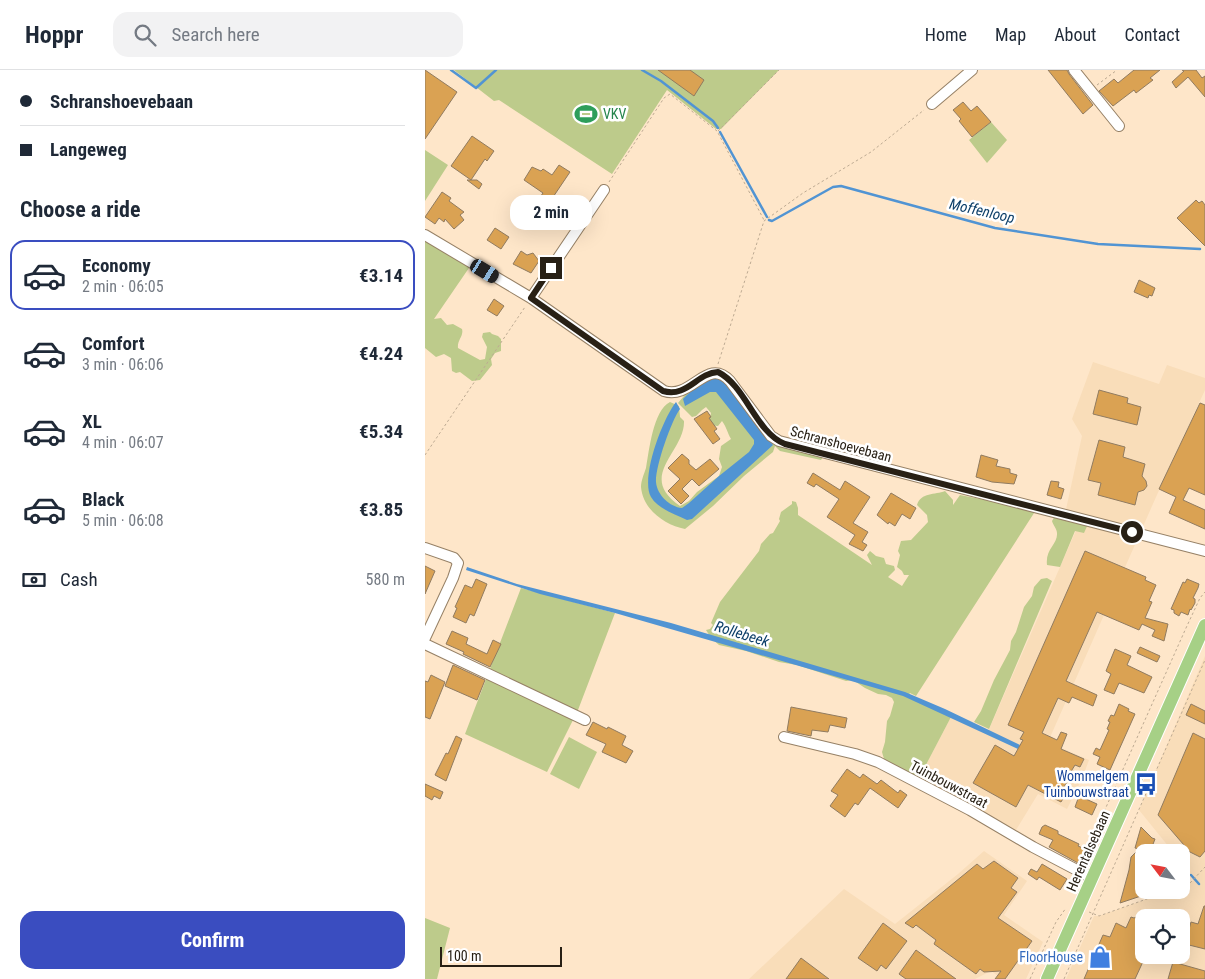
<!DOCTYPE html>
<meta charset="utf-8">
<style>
body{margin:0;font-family:"Roboto Condensed",sans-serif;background:#f2f2f3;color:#1f2937;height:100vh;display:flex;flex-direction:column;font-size:19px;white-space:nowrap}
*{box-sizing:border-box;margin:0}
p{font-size:16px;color:#747a83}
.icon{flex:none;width:28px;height:28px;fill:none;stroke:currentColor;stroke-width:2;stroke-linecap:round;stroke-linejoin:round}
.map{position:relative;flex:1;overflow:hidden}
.panel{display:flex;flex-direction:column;background:#fff;width:425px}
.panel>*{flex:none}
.banner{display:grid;align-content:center;height:110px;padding:0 20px;background:#fff}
.needle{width:32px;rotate:302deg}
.tools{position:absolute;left:710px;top:774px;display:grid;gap:10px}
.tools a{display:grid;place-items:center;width:55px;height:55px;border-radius:10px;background:#fff;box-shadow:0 5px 20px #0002;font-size:25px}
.scale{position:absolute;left:15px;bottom:12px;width:122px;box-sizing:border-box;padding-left:5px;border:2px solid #282015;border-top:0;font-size:14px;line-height:18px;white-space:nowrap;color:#282015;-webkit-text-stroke:4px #fff;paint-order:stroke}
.end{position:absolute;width:22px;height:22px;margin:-11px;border:6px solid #282015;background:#fff;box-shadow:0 0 0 2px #fff}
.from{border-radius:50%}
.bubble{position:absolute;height:35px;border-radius:15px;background:#fff;box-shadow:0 5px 20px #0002;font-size:16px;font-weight:700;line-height:35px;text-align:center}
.car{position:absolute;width:15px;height:30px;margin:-15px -8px;border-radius:6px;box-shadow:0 0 4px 1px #0007;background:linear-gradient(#222 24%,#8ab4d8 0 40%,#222 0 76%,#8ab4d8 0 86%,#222 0)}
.banner b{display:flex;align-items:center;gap:18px;height:48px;font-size:19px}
.banner b+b{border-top:1px solid #e0e1e3}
.banner i{width:12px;height:12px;background:#1f2937}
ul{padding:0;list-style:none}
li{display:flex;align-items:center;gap:15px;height:70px;margin:0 10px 8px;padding:0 10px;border:2px solid transparent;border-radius:15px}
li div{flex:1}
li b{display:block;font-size:19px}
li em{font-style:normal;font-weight:700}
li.current{border-color:#3a4dc0}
li>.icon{width:45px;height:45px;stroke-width:1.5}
h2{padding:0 20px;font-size:22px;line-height:60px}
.pay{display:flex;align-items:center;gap:12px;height:55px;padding:0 20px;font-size:19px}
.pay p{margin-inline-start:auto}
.primary-button{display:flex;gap:10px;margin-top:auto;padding:10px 20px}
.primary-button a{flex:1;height:58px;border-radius:15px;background:#3a4dc0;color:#fff;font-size:20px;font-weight:700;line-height:58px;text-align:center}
header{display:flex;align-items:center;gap:30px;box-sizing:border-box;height:70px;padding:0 25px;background:#fff;border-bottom:1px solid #e0e1e3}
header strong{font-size:24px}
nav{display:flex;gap:28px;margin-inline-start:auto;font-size:18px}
.search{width:350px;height:45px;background:#f2f2f3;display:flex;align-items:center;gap:12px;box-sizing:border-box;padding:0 18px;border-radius:15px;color:#747a83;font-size:19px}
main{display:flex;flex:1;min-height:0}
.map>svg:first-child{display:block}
.built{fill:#f9ddb9;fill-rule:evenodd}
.green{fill:#bdcb8b}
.water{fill:#5194d3}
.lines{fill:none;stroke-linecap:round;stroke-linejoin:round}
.stream{stroke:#5194d3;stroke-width:2.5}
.building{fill:#daa253;stroke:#907b60}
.minor-casing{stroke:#968166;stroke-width:12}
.major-casing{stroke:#fff;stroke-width:14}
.path{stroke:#bdaa92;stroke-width:1;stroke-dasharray:2.5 2.5;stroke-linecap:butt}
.minor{stroke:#fff;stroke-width:10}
.major{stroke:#a6d086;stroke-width:12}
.route{stroke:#282015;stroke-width:6}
.labels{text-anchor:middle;stroke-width:5;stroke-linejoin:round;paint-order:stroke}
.leisure-label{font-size:14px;fill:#27864d;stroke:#fff;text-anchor:start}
.street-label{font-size:14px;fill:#282015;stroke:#fff}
.transit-label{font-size:14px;fill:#164399;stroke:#fff;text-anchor:end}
.shop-label{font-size:14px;fill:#366cbe;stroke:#fff;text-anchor:end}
.water-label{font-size:15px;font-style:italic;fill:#0d3f69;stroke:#fff}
</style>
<header>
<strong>Hoppr</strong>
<div class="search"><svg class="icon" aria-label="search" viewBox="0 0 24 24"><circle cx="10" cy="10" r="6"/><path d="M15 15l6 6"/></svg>Search here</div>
<nav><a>Home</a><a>Map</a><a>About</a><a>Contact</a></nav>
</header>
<main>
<section class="panel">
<div class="banner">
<b><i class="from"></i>Schranshoevebaan</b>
<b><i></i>Langeweg</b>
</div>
<h2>Choose a ride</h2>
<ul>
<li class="current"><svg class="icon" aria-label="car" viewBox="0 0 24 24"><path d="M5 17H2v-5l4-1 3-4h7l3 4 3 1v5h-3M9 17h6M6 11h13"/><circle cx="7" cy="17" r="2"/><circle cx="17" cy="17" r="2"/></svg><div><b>Economy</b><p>2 min · 06:05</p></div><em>€3.14</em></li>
<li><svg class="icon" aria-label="car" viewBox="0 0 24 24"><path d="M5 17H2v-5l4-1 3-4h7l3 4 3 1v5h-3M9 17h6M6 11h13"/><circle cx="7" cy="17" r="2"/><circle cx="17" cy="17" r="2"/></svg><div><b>Comfort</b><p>3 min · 06:06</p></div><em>€4.24</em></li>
<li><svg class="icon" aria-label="car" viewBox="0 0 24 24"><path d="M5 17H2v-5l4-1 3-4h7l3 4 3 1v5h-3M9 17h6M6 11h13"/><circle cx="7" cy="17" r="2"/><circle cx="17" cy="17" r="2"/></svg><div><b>XL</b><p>4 min · 06:07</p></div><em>€5.34</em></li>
<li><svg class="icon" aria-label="car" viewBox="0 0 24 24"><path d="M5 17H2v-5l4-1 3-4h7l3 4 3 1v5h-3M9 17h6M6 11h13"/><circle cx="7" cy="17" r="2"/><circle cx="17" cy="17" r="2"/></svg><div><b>Black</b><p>5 min · 06:08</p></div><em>€3.85</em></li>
</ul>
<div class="pay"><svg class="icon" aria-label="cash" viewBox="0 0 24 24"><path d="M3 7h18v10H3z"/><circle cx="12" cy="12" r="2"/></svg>Cash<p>580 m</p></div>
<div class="primary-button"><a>Confirm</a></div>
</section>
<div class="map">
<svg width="780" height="909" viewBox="0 0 780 909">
<rect width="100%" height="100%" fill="#fee6c9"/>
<path class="built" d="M 668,292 L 734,314 L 742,295 L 780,308 L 780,320 L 731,427 L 623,672 L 664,690 L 657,709 L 642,739 L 613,724 L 588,765 L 492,712 L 526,647 L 562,664 L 656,449 L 640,444 L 657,366 L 647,349 Z
M 780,586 L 780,909 L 641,909 L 669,846 L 674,846 L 747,820 L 756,820 L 756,817 L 765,813 L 770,809 L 756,793 L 756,782 L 748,782 L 714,740 ZM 719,848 L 756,848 L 756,885 L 719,885 Z
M 559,781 L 602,811 L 579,845 L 618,872 L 601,909 L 577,909 L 566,901 L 550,909 L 324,909 L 419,819 L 470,854 L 533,804 Z"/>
<path class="green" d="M 29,0 L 354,0 L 296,59 L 291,59 L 242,20 L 187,104 L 74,30 L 69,31 Z
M 566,52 L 582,70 L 562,93 L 544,70 Z
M 0,80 L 23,95 L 0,131 Z
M 0,168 L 46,195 L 9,249 L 16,248 L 22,255 L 28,254 L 37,259 C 39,266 32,270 33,278 L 55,290 L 60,289 L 62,277 L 57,267 L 58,263 L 65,262 L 67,264 L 73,266 L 76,269 L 76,281 L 70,283 L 66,289 L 67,295 L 55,310 L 47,311 L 35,302 L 31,303 L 27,301 L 26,288 L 19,284 L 11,287 L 0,278 Z
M 279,309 L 350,373 L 398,387 L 396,390 L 355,381 L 350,376 L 348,382 L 319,406 L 288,436 L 260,459 C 240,455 218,440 216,417 C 216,411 219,404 221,398 C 224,382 228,340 245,332 L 254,336 L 255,347 L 259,351 C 260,382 211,406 255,436 L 264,431 L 272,422 L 294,406 L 297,397 L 294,389 L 296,376 L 306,369 C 302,362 302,358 297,351 L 293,356 L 283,355 L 286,343 L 281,337 L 277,340 L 271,346 L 267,347 L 253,333 L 264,320 Z
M 520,421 L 528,430 L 528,435 L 535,425 L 611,440 L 491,626 L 485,623 L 482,627 L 526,647 L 492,712 L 457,694 L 459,689 L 457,682 L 460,672 L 462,651 L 465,646 L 469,632 L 467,628 L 461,625 L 453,624 L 440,618 L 428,610 L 421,611 L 372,595 L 354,592 L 321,581 L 294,575 L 286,568 L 281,560 L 285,559 L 288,555 L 286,553 L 295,532 L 334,481 L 336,474 L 345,464 L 348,463 L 355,451 L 354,449 L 356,442 L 367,434 L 367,431 L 371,432 L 373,438 L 373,445 L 447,495 L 442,485 L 445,481 L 451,486 L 459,488 L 461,494 L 469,496 L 470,500 L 463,507 L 477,516 L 484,505 L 479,505 L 477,501 L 472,497 L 475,485 L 473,481 L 476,471 L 486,470 L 503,452 L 502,445 L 492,435 C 496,422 510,425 520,421 Z
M 630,446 L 663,454 L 659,463 L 650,461 L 635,497 L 622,495 C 620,479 633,474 632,463 C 632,459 628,455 627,451 Z
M 622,508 L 627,511 L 564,659 L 549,652 L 556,641 L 569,610 L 585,580 L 586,571 L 591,562 L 599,537 L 607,526 L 609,517 L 616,509 Z
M 96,518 L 190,543 L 153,640 L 122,702 L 40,664 Z
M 144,667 L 172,682 L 154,719 L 125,704 Z
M 0,848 L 25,858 L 12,909 L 0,909 Z"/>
<path class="water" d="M 292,307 L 300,311 L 348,375 L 267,449 L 262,450 C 250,444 233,439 226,427 C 215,408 238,348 251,332 L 255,339 C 246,351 230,398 231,412 C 232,425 245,437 257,438 L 264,433 L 294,406 L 324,382 L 329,374 L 329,370 L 291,322 L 285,322 L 260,336 L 258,329 C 267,320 279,308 292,307 Z
M 42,497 L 92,514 L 246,553 L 480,622 L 520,639 L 595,675 L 593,679 L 478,626 L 190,543 L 115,524 L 41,500 Z"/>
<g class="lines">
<path class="stream" d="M 26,0 L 51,18 L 71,0
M 217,0 L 236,11 L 288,51 L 293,58
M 295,62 L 342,147
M 344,150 L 347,151 L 408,117 L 416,116 L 570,158 L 673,174 L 775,179
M 766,805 L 774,814"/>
</g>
<path class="building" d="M 0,0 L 32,22 L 0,69 Z
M 233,0 L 265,0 L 279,10 L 269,26 Z
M 623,0 L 642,0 L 644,4 L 668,35 L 658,44 Z
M 709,0 L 735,0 L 725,8 L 728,10 L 711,23 L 709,20 L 688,36 L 674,21 L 689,9 L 693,13 Z
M 757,0 L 771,0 L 777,8 L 780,6 L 780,27 L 763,7 L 751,18 L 747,12 L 759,1 Z
M 538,32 L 546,41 L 552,36 L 566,52 L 547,67 L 534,51 L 536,49 L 528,40 Z
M 47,66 L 69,81 L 62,91 L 60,89 L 46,110 L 52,110 L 57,114 L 54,119 L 42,110 L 46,110 L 26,96 Z
M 134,95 L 145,102 L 122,136 L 113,130 L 118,123 L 99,110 L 107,97 L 116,101 L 118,99 L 127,105 Z
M 17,122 L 26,128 L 24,131 L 39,142 L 35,145 L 39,150 L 29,159 L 20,149 L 19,152 L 14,148 L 10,154 L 0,147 Z
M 771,130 L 774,133 L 777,131 L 780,135 L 780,176 L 752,148 Z
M 70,158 L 84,167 L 76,179 L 62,170 Z
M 96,181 L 102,185 L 108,183 L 114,191 L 106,203 L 88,194 Z
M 714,210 L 730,218 L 727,226 L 724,225 L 723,228 L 709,222 Z
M 69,229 L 79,236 L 72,246 L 62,240 Z
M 674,320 L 703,328 L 702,333 L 716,337 L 712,355 L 668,344 Z
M 775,333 L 780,335 L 780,425 L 764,418 L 758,430 L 780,440 L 780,459 L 744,443 L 751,427 L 734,419 Z
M 282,341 L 286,347 L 284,348 L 292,359 L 289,361 L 295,369 L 288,374 L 269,349 Z
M 674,370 L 700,377 L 698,387 L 720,394 L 717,406 L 721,411 L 722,416 L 719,420 L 713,422 L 710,435 L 673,425 L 676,413 L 663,410 Z
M 257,384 L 264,390 L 264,394 L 271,400 L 285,389 L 294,399 L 274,416 L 267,409 L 257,419 L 264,426 L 256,434 L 243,421 L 255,409 L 243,398 Z
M 556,385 L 573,390 L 571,396 L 585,399 L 585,403 L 592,405 L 589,414 L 567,412 L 551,407 Z
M 388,403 L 415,420 L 420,411 L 445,427 L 428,453 L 443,462 L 437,472 L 442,475 L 438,481 L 424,474 L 430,465 L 402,447 L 414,429 L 391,414 L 389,417 L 382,413 Z
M 626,411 L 634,412 L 633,417 L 639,419 L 636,429 L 622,425 Z
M 466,423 L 491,438 L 485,449 L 477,444 L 470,456 L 464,452 L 463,454 L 452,445 Z
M 660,481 L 721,507 L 720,510 L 731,515 L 724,531 L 727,532 L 720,548 L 743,554 L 739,571 L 727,566 L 730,560 L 717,554 L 714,560 L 672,542 L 641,611 L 672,625 L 668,636 L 647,627 L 644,633 L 633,628 L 617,663 L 632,670 L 636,662 L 642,664 L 636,679 L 659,689 L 655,697 L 650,695 L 642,708 L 644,709 L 637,720 L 642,722 L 636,732 L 603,715 L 591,737 L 548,713 L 570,675 L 589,686 L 598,670 L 595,669 L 599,662 L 583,655 Z
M 0,496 L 10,501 L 0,524 Z
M 51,509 L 62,514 L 49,546 L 45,544 L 41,553 L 28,547 L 32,538 L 30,537 L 40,515 L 47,518 Z
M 762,509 L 774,514 L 773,518 L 768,528 L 770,529 L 770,533 L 766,540 L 765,539 L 763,545 L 756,542 L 754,546 L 749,543 L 749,540 L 746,539 L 758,512 L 760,513 Z
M 27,561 L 43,568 L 41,574 L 62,584 L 68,570 L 76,574 L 65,597 L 38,584 L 39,582 L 21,574 Z
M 715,577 L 735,586 L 732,592 L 712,583 Z
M 690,579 L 706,586 L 702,595 L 727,607 L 719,623 L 694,613 L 689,624 L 679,620 L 686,604 L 681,601 Z
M 28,595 L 60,610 L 52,630 L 20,616 Z
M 6,605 L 20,612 L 5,649 L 0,647 L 0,611 L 3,612 Z
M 694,634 L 704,639 L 703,641 L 710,644 L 685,700 L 672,694 L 675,687 L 668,684 L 671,678 L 675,680 L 684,660 L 682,659 L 685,652 L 683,651 L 686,645 L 689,646 Z
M 766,634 L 780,641 L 780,654 L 761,645 Z
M 366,637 L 422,648 L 420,658 L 405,655 L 403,662 L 387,660 L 386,666 L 362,661 Z
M 168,652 L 182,659 L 183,657 L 201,666 L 197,675 L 208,681 L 201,693 L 177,682 L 181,674 L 161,665 Z
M 768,663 L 780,669 L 780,781 L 775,787 L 765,782 L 733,745 Z
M 31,666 L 37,669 L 21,711 L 10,705 L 21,683 L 23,684 Z
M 422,699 L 435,708 L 438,704 L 452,714 L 456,710 L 473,723 L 475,720 L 482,725 L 473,738 L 445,718 L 433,735 L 430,733 L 420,747 L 405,736 L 413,725 L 406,721 Z
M 0,714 L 18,722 L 15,729 L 9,726 L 7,730 L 0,726 Z
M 654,726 L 672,734 L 667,745 L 650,737 Z
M 620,755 L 633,761 L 633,764 L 654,774 L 653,776 L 660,779 L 653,793 L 624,777 L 628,770 L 614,764 L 617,757 Z
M 716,757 L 727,768 L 730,769 L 725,782 L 719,782 L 719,820 L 731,821 L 695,833 L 704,800 L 706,787 L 714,779 L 710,778 Z
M 569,791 L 593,808 L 586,818 L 592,822 L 573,848 L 607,871 L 580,909 L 570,909 L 576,901 L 559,902 L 555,899 L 551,904 L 509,874 L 511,870 L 491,855 L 488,858 L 480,853 L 552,794 L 558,799 Z
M 617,794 L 642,809 L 635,820 L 614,807 L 612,810 L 603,804 L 606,799 L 612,802 Z
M 779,836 L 780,836 L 780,879 L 760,874 L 766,852 L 773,854 Z
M 719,844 L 719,885 L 721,885 L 710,909 L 659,909 L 678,865 L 685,867 L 691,853 L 701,858 L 706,847 L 709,848 Z
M 458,853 L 482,871 L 461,899 L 456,895 L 452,901 L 433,888 Z
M 491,880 L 531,909 L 481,909 L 474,904 Z
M 376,888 L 404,909 L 361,909 Z
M 748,892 L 780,901 L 780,909 L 743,909 Z"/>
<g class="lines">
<defs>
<path id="minor" d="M 649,0 L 694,56
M 507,34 L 547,0
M 0,165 L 106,228 L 239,321 C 267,330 282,286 305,311 L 346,366 L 354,371 L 780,481
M 106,228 L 179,120
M 0,478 L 29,488 L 33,493 L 28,508 L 0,568
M 0,574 L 160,650
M 359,667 L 430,684 L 453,692 L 545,740 L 608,777 L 667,808"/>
<path id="major" d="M 622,909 L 780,555"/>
</defs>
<use href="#minor" class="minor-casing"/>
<use href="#major" class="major-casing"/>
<path class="path" d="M 672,15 L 692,0
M 293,61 L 354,0
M 184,112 L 239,28 L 245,24 L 292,61 L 339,150
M 293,294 L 339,151 L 378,123 L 446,82 L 499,40
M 0,385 L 100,237
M 670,774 L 669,768 L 670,762 L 761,558 L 775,528 L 780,522
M 756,817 L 765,813 L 780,797
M 664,842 L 674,846 L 747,820
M 605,909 L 631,852 L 641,838
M 639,909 L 780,590"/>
<use href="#minor" class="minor"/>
<use href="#major" class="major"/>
</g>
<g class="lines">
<path class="route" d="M 126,198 L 106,228 L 238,321 C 262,328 272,303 293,302 C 321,316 331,363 360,374 L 707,462"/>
</g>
<defs>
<symbol id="stadium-bare" viewBox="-9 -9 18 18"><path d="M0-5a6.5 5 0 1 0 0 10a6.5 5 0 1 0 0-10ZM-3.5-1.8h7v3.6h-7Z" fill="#2e9e5b" stroke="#fff" stroke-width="2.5" paint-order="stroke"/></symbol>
<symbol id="bus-bare" viewBox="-9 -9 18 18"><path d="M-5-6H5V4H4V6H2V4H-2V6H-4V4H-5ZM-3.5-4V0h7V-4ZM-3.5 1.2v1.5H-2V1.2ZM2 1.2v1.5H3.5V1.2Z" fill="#1a4fb4" stroke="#fff" stroke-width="2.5" paint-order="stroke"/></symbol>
<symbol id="shop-bare" viewBox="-9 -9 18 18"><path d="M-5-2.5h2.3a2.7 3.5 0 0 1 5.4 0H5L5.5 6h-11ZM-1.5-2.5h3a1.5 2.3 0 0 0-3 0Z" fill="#3f7fe0" stroke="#fff" stroke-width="2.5" paint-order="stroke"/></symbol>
</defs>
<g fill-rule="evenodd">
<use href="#stadium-bare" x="145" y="28" width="32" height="32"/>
<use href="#bus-bare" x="705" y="698" width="32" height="32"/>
<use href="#shop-bare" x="659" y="871" width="32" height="32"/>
</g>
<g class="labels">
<g class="leisure-label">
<text x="178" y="49">VKV</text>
</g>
<g class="street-label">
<text transform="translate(416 374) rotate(15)" y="5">Schranshoevebaan</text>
<text transform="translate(524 714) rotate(28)" y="5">Tuinbouwstraat</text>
<text transform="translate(663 781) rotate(-66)" y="5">Herentalsebaan</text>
</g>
<g class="transit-label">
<text x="704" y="711">Wommelgem<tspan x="704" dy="16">Tuinbouwstraat</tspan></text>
</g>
<g class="shop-label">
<text x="658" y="892">FloorHouse</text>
</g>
<g class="water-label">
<text transform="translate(557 141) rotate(13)" y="5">Moffenloop</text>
<text transform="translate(317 564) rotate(17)" y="5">Rollebeek</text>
</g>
</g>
</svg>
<div class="tools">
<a><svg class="needle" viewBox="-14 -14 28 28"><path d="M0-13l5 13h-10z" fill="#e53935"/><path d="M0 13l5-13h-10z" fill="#747a83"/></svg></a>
<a><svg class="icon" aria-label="locate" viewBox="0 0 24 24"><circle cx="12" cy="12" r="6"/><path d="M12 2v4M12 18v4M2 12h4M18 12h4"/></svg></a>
</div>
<div class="scale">100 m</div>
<i class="end from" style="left:707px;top:462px"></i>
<i class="end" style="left:126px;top:198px"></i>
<div class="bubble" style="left:85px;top:125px;width:82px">2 min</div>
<i class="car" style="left:60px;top:201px;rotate:121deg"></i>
</div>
</main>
